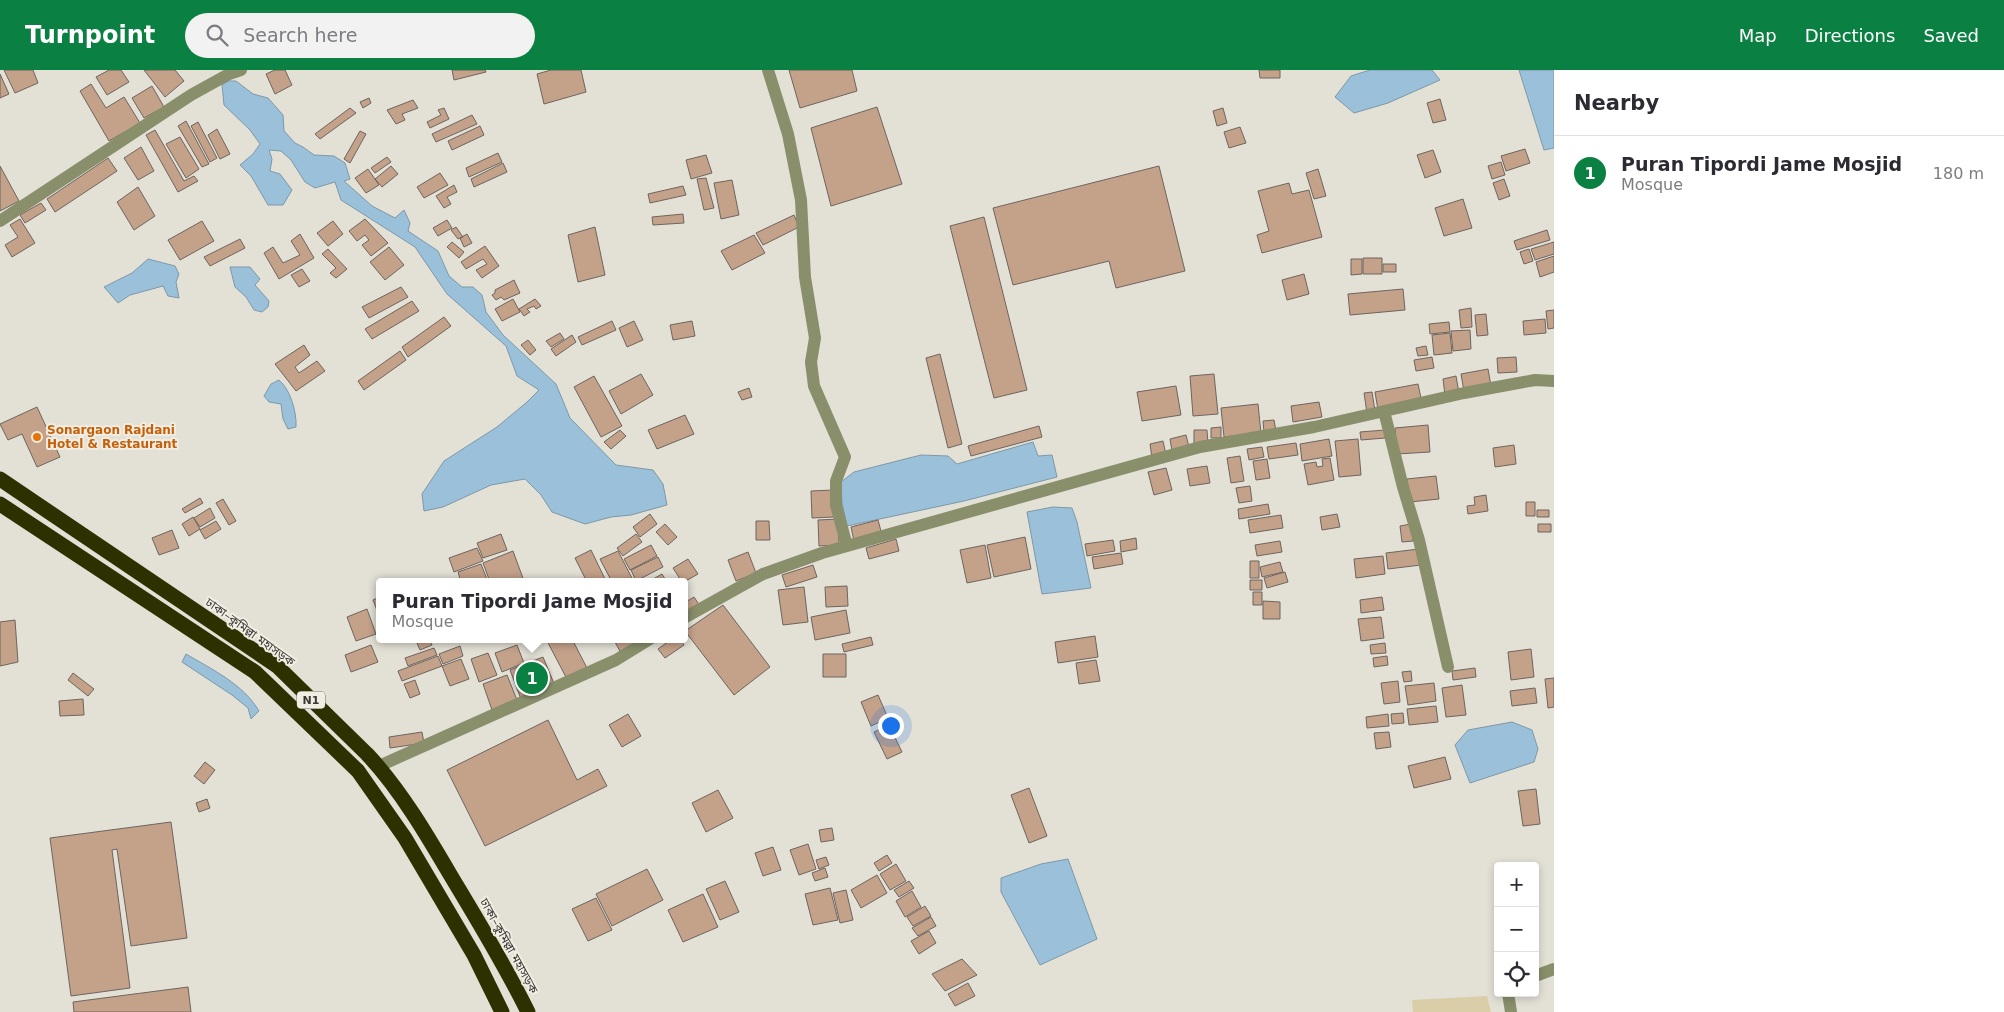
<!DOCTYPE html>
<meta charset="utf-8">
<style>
body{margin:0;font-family:"DejaVu Sans","Noto Sans Bengali",sans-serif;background:#f2f2f3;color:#2b2b33}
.controls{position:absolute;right:15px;bottom:15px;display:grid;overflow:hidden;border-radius:5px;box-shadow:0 2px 8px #0003}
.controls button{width:45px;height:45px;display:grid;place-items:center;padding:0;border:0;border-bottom:1px solid #e1e1e2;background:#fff;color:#2b2b33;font:25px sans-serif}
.you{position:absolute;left:890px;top:655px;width:18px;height:18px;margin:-12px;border:4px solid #fff;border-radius:50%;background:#1a73e8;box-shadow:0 0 0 8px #1a73e833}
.badge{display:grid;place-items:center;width:32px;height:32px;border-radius:50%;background:#0b8043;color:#fff;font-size:16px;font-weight:700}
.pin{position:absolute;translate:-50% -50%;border:2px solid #fff;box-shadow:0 1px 5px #0006}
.popup{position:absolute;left:376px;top:508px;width:312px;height:65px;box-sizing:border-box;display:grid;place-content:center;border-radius:5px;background:#fff;filter:drop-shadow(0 1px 4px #0005);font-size:16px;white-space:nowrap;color:#7c7c81}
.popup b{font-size:19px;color:#2b2b33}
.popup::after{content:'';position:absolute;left:50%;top:100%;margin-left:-10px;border:10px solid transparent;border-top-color:#fff}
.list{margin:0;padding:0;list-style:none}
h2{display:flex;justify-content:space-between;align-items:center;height:65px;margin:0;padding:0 20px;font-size:21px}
h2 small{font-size:16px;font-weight:400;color:#7c7c81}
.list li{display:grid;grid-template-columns:32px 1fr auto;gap:15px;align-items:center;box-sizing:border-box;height:75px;padding:0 20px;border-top:1px solid #e1e1e2}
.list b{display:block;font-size:19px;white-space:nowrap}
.list p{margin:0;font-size:16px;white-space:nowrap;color:#7c7c81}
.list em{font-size:16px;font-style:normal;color:#7c7c81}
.icon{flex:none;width:28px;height:28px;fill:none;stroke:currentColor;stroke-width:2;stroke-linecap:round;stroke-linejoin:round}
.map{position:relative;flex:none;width:1554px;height:942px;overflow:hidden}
header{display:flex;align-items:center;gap:30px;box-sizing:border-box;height:70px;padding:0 25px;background:#0b8043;color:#fff}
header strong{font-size:24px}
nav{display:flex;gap:28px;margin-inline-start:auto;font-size:18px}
.search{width:350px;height:45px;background:#f2f2f3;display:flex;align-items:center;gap:12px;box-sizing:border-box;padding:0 18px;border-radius:28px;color:#7c7c81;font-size:19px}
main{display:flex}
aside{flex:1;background:#fff}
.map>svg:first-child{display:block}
.green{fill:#dacea8}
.water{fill:#9ac1d9;stroke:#7d98a8}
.building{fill:#c4a189;stroke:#6d655f}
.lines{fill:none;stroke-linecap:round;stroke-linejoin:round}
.minor{stroke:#898e6b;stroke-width:12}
.highway{stroke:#2d3100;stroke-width:15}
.food-dot{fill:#e8710a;stroke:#f1ede3;stroke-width:2}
.labels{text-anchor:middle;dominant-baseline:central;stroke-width:4;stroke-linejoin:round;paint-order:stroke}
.shield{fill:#f1ede3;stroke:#716e69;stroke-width:1}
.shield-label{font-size:11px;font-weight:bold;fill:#3a3835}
.food-label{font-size:12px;font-weight:bold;fill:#c56008;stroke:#f1ede3;text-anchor:start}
.street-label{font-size:12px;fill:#3a3835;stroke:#f1ede3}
</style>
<header>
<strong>Turnpoint</strong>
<div class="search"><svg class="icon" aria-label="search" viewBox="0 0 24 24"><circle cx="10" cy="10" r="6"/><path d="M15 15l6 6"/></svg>Search here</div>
<nav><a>Map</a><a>Directions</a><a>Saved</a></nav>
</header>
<main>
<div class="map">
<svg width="1554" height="942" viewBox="0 0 1554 942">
<rect width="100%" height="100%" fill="#e3e0d6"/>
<path class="green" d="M1487,926l4,16h-78l-1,-12z"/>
<path class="water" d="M1370,0h62l8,10 -52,23 -34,10 -19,-16 16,-21z
M1519,0h35v78l-10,2z
M228,11h8l17,13 15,4 15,17 1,16 11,12 8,4 11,8 20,1 11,7 5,16 -6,2 28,25 23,12 9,-8 6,13 -2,8 30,20 11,25 13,11h11l9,8 4,17 17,23 53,49 14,34 46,47 37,5 10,14 4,21 -36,10 -20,2 -26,7 -33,-12 -11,-17 -16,-16 -34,6 -48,22 -19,4 -2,-17 22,-33 53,-34 30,-25 12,-12 -22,-14 -11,-30 -59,-52 -32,-47 -74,-47 -6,-18 -20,6 -10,-6 -14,-22 -10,-9 -12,-1 3,9 -2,12 10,3 12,16 -9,15h-15l-17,-29 -11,-11 13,-11 7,-10 -10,-14 -26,-25 -2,-20z
M148,189l27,7 4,8 -3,8 3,16 -11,-2 -5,-10 -33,9 -12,8 -14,-16 28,-14z
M230,197h20l10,12 -5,6 14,16 -1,6 -6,5 -8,-2 -8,-13 -11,-10z
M279,310c11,9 18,32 17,47l-8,2 -5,-10 -2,-15 -12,-2 -5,-6 7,-12z
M1033,372l5,14 14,-1 5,22 -93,24 -117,25 -5,-23 -1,-21 13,-10 67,-17 27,1 9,8z
M1053,437l19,1 5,14 14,66 -49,6 -15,-82z
M186,584c27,16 57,30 73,57l-8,8 -3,-11 -16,-13 -50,-33z
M1512,652l20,8 6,19 -4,13 -64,21 -15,-38 13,-15z
M1068,789l29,80 -57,26 -39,-73v-14l40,-14z"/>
<path class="building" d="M4,0h29l5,13 -23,10z
M109,0h12l8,12 -22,13 -11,-18z
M144,0h31l9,11 -19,16z
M275,0h10l7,15 -17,9 -9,-20z
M452,0h33l1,2 -32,8z
M551,0h30l5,22 -42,12 -7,-30z
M789,0h63l5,21 -57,17z
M1259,0h21v8h-20z
M0,4l9,20 -9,4z
M91,14l15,24 18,-11 16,26 -31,18 -29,-50z
M152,16l12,21 -20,11 -12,-20z
M369,28l2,5 -8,5 -3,-6z
M1440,29l6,21 -13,3 -6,-20z
M413,30l5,8 -16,6 3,6 -9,4 -9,-14z
M877,37l25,77 -71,22 -20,-78z
M350,38l6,5 -36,26 -5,-5z
M444,38l5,11 -19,9 -3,-6 14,-7 -3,-5z
M1223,38l4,15 -10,3 -4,-15z
M472,45l5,9 -41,18 -4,-8z
M186,51l23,43 -7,3 -24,-41z
M198,52l19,36 -7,4 -19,-36z
M480,56l4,9 -32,15 -4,-9z
M1240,57l6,16 -17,5 -5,-16z
M217,59l13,25 -10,5 -12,-24z
M155,60l29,51 10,-5 4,5 -20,11 -32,-57z
M360,61l6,3 -16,29 -6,-4z
M180,67l19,32 -13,9 -20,-34z
M141,77l13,24 -16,9 -14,-22z
M1525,79l5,14 -24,8 -5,-15z
M1433,80l8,22 -16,6 -8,-23z
M498,83l4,9 -33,15 -3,-9z
M706,85l6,18 -21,6 -5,-19z
M387,87l4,5 -16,11 -4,-5z
M108,88l9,13 -62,41 -8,-13z
M1501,92l4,13 -13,4 -4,-13z
M503,93l4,9 -33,15 -3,-8z
M0,96l19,35 -19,10z
M391,96l7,8 -16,13 -7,-8z
M1159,96l26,105 -69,17 -7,-27 -96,24 -20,-77z
M368,99l11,16 -13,8 -11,-15z
M1318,99l8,27 -12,3 -8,-26z
M440,103l8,12 -24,13 -7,-11z
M706,108l8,30 -10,2 -7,-31z
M1504,109l6,17 -11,4 -6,-17z
M732,110l7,35 -18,4 -7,-36z
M1289,113l3,11 17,-4 13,47 -60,16 -5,-18 12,-4 -11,-40z
M454,115l3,7 -10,5 4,7 -7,4 -8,-12z
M683,116l3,9 -36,8 -2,-9z
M138,117l17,29 -21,14 -17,-28z
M1463,129l9,29 -28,8 -9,-28z
M41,133l5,7 -21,13 -5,-8z
M683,144l1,9 -31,2 -1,-8z
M794,145l5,12 -36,18 -7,-12z
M984,147l43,173 -33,8 -44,-172z
M20,149l15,24 -23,14 -7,-12 13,-8 -8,-12z
M365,149l23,24 -17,13 -9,-11 7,-5 -4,-5 -8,6 -8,-10z
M447,150l5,8 -14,8 -5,-8z
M202,151l12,20 -34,19 -12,-20z
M333,151l10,13 -15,12 -11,-13z
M456,157l7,10 -5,2 -7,-9z
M595,157l10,48 -27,7 -10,-47z
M1547,160l3,10 -33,10 -3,-9z
M300,164l14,24 -35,21 -15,-26 9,-6 10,16 17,-8 -9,-14z
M467,164l5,9 -8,4 -4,-9z
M754,165l11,18 -33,17 -11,-19z
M240,169l5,9 -35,18 -6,-9z
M452,172l12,10 -5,6 -12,-11z
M1554,172v12l-19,6 -4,-11z
M485,176l14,20 -17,12 -6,-8 11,-6 -4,-5 -17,10 -5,-7z
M389,177l15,18 -19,15 -15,-18z
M328,179l19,20 -11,9 -6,-5 6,-5 -14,-14z
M1529,179l4,12 -9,3 -4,-12z
M1554,186v16l-14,5 -4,-15z
M1363,188h19v16h-19z
M1351,189h11v15l-11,1z
M1383,194h13v8h-13z
M302,199l8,12 -11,6 -8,-12z
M1304,204l5,20 -22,6 -5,-20z
M514,210l6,13 -16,7 -3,-3 -5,3 -4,-5 3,-2v-3z
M401,217l7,10 -39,21 -7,-11z
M1403,219l2,21 -55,5 -2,-21z
M513,229l7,13 -18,9 -7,-12z
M535,229l6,7 -5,3 -2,-3 -7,3 3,3 -6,4 -5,-7z
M412,231l7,10 -47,28 -7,-10z
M1471,238l1,19 -11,1 -2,-18z
M1554,240v18l-6,1 -2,-18z
M1486,244l2,21 -11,1 -2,-21z
M444,247l7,9 -43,31 -6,-10z
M1545,249l1,14 -22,2 -1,-14z
M612,251l4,9 -34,15 -4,-8z
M634,251l9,19 -16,7 -8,-19z
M692,251l3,15 -22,4 -3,-15z
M1449,252l1,10 -20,2 -1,-10z
M1470,260l1,19 -18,2 -2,-20z
M560,263l4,6 -13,8 -5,-6z
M1450,263l2,20 -18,2 -2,-20z
M572,265l4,7 -20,14 -5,-7z
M528,270l8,10 -6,5 -9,-10z
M304,275l6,10 -15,12 4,6 18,-12 8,10 -29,20 -21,-27z
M1426,276l2,9 -10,1 -2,-8z
M400,281l6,9 -42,30 -6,-9z
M940,284l22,90 -14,4 -22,-90z
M1432,287l2,11 -18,3 -2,-11z
M1516,287l1,15 -19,1 -1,-15z
M1488,299l3,17 -27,5 -3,-17z
M641,304l12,21 -32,19 -12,-23z
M1214,304l4,40 -25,2 -3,-40z
M594,306l28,50 -21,11 -27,-50z
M1456,306l3,17 -14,2 -2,-16z
M1418,314l4,19 -44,7 -3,-18z
M1176,316l5,29 -39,6 -5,-29z
M749,318l3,9 -10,3 -4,-8z
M1372,322l3,19 -8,2 -3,-20z
M1319,332l3,15 -29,5 -2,-16z
M1258,334l3,29 -37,4 -3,-29z
M37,337l23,50 -23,10 -15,-33 -14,6 -8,-16z
M685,345l9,19 -37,15 -9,-19z
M1274,350l2,11 -12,2 -1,-12z
M1428,355l2,27 -33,2 -2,-26z
M1039,356l3,11 -71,19 -3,-10z
M1221,357v11h-10v-10z
M620,360l6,6 -15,13 -7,-7z
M1194,360h13l1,14 -14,1z
M1385,360v8l-24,2 -1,-8z
M1186,365l3,12 -17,4 -2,-12z
M1329,369l3,17 -30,5 -2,-17z
M1358,369l3,36 -22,2 -4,-36z
M1163,371l3,14 -14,3 -2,-14z
M1296,373l2,12 -29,4 -2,-12z
M1514,375l2,19 -21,3 -2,-19z
M1262,377l2,10 -15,3 -2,-11z
M1240,386l4,25 -13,2 -4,-25z
M1330,388l4,22 -26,5 -4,-21 12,-2 1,5 6,-1 -1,-7z
M1267,389l3,19 -14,2 -3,-19z
M1207,396l3,17 -20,3 -3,-17z
M1166,398l6,22 -18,5 -6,-23z
M1436,406l3,23 -29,3 -3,-23z
M1250,416l2,15 -13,2 -3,-15z
M833,420l1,27 -22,1 -1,-27z
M1486,425l2,16 -20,3 -1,-8 8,-1 -1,-8z
M200,428l3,5 -18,10 -3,-4z
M223,429l13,22 -7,4 -13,-22z
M1526,432h9v14h-9z
M1268,434l2,10 -31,5 -1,-10z
M210,438l5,10 -15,9 -6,-9z
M1537,440h12v7h-12z
M650,444l7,10 -17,13 -7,-10z
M1337,444l3,13 -18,3 -2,-13z
M1281,445l2,13 -33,5 -2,-13z
M193,447l7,12 -11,7 -7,-12z
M838,449l1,26 -20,1 -1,-26z
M878,450l4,15 -28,6 -3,-14z
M216,451l5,8 -16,10 -5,-9z
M756,451h13l1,19h-14z
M665,454l12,13 -9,8 -12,-13z
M1411,454l2,17 -11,1 -2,-16z
M1538,454h13v8h-13z
M172,460l7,18 -20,7 -7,-17z
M501,464l6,16 -24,8 -6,-15z
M636,464l6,8 -19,14 -6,-8z
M1025,467l6,32 -37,8 -7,-32z
M1136,468l1,11 -16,3 -1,-11z
M896,469l3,12 -30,8 -3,-11z
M1113,470l2,11 -28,5 -2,-12z
M1280,471l2,11 -25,4 -2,-11z
M651,475l6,11 -27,14 -6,-11z
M985,475l6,33 -24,5 -7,-33z
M477,478l6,13 -29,11 -5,-14z
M1419,479l2,16 -33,4 -2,-16z
M591,480l14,29 -5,3h-13l-12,-24z
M513,481l11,30 -34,1 -7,-19z
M618,481l16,31h-22l-12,-23z
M748,482l8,21 -20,8 -8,-21z
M1121,483l2,11 -29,5 -2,-12z
M1383,486l2,18 -29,4 -2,-19z
M658,487l5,10 -27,14 -5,-11z
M688,489l10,15 -14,8h-2l-9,-14z
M1250,491h9v17h-9z
M1280,492l3,10 -21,5 -2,-10z
M481,494l7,18h-27l-3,-10z
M813,495l4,12 -31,10 -4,-12z
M1285,502l3,10 -21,6 -3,-10z
M662,504l5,8h-19z
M1250,510h12v10h-12z
M847,516l1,20 -22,1 -1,-20z
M804,517l4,35 -25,3 -5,-35z
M1253,522h9v13h-9z
M380,527v21l-7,-18z
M694,527l6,9 -16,9v-12z
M1382,527l2,13 -23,3 -1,-13z
M1263,531l17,1v17h-17z
M723,535l47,62 -36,28 -49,-64z
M367,539l9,25 -20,7 -9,-24z
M846,540l4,23 -35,7 -4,-23z
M1381,547l3,21 -23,3 -3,-22z
M15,550l3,42 -18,4v-44z
M1095,566l3,21 -40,6 -3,-21z
M871,567l2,8 -29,7 -2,-8z
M427,569h3l2,6 -12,5 -3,-7z
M546,569h26l15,29 -20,11z
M620,569h20l-18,16 -7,-13z
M672,569h8l4,6 -19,13 -7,-9z
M1385,573l1,10 -15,1 -1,-9z
M371,575l7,17 -27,10 -6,-17z
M517,575l7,18 -22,9 -7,-19z
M460,576l3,10 -20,8 -4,-10z
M434,578l3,7 -29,11 -3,-8z
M1531,579l3,28 -23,3 -3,-28z
M488,583l9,22 -18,7 -8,-23z
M823,584h23v23h-23z
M438,586l4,10 -40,15 -4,-10z
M1387,586l1,9 -14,2 -1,-9z
M543,587l12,29 -34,13 -11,-29z
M461,589l8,20 -19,7 -8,-20z
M1096,590l4,21 -21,3 -3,-21z
M1475,598l1,9 -23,3 -1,-9z
M1411,601l1,10 -8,1 -2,-10z
M73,603l21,16 -6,7 -20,-16z
M507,605l10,25 -25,10 -9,-26z
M1554,608v29l-6,1 -3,-29z
M415,610l5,14 -10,4 -6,-14z
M1398,611l2,21 -16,2 -3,-21z
M1434,613l2,18 -28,4 -3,-19z
M1462,615l4,30 -20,2 -4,-29z
M1535,618l2,15 -25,3 -2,-15z
M878,625l10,23 -17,8 -10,-24z
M83,629l1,16 -24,1 -1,-15z
M1436,636l2,16 -29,3 -2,-16z
M1403,643l1,10 -12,1 -1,-10z
M628,644l13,22 -19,11 -13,-22z
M1388,644l1,12 -22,2 -1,-11z
M548,650l29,60 21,-11 9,17 -122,60 -38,-76z
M889,655l13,27 -15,7 -13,-27z
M422,662l2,11 -34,5 -1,-11z
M1389,662l2,15 -15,2 -2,-16z
M1445,687l6,22 -37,9 -6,-22z
M205,692l10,8 -11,14 -10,-8z
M1029,718l18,48 -18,7 -18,-48z
M1536,719l4,35 -17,2 -5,-35z
M718,720l15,28 -27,14 -14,-29z
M207,729l3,9 -11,4 -3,-9z
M171,752l16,116 -56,8 -14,-97 -5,1 18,138 -59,8 -21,-158z
M832,758l2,12 -13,2 -2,-12z
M808,774l8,25 -17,6 -9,-25z
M773,777l8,23 -18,6 -8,-23z
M887,785l5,8 -13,8 -5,-8z
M826,787l3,8 -10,4 -3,-9z
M896,794l10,17 -16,9 -10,-16z
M825,798l3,9 -13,4 -3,-8z
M647,799l16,31 -51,26 -16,-32z
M877,805l10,18 -26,15 -10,-18z
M725,811l14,31 -19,8 -14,-31z
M909,811l5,7 -15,9 -5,-7z
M830,818l8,32 -25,5 -8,-31z
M846,820l7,30 -13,3 -7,-30z
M912,821l9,16 -16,10 -9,-16z
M703,824l15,33 -35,15 -15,-32z
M596,828l16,32 -24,11 -16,-32z
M925,836l6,10 -18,10 -6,-9z
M931,847l5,9 -18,10 -6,-8z
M929,861l7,12 -17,11 -8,-13z
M962,889l15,16 -32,16 -13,-17z
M968,913l7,13 -20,10 -7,-12z
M188,917l3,25h-117l-1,-10z"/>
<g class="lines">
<path class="minor" d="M768,0l20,64 13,66 4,77 10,61 -4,24 3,24 31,71 -9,24v24l11,41
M0,151l191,-126 38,-21 12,-4
M1384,341l19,76 16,53 29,127
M684,548l79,-44 59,-21 378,-106 114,-20 150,-34 71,-13 19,1
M379,696l237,-106 34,-21
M1535,906l19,-7
M1508,923l3,19"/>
<path class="highway" d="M0,409l277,187 90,88c33,35 60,81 84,122 27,45 54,89 77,136
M0,434l255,168 103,99 47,67 69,117 28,57"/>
</g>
<circle class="food-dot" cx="37" cy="367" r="5"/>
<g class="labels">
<rect class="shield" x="297" y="621.5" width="28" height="17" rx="4"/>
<g class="shield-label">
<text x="311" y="630">N1</text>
</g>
<g class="food-label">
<text x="47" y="360">Sonargaon Rajdani<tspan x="47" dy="14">Hotel &amp; Restaurant</tspan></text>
</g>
<g class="street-label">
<text transform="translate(250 562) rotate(36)">ঢাকা–কুমিল্লা মহাসড়ক</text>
<text transform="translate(509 876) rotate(61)">ঢাকা–কুমিল্লা মহাসড়ক</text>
</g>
</g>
</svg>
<div class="controls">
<button>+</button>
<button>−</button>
<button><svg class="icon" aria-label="locate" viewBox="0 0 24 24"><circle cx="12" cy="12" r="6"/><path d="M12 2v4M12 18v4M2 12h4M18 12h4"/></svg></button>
</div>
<div class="you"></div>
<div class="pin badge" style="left:532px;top:608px">1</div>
<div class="popup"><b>Puran Tipordi Jame Mosjid</b>Mosque</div>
</div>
<aside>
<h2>Nearby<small></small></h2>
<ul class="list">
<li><span class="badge">1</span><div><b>Puran Tipordi Jame Mosjid</b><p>Mosque</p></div><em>180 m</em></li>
</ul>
</aside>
</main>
